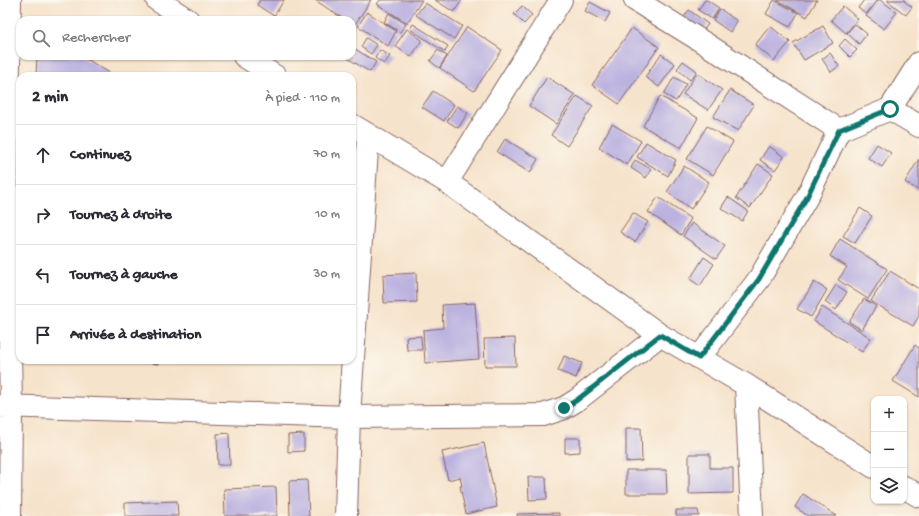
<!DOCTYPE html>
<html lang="fr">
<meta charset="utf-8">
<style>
body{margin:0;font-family:"Gochi Hand",sans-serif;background:#f7f7f7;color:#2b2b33}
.controls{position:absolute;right:12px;bottom:12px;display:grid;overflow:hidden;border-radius:8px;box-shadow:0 1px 3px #0004}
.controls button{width:36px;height:36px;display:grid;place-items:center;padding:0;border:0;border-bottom:1px solid #e1e1e2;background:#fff;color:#2b2b33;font:20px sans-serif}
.stop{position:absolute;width:12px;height:12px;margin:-9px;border:3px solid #0f766e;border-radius:50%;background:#fff}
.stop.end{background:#0f766e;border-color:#fff;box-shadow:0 1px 4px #0008}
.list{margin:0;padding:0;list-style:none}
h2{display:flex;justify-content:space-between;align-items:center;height:52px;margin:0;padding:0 16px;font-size:17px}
h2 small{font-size:13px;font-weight:400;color:#7c7c81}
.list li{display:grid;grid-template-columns:26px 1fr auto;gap:12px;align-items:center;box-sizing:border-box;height:60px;padding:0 16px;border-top:1px solid #e1e1e2}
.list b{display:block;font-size:15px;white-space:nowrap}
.list em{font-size:13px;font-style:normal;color:#7c7c81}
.icon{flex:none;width:22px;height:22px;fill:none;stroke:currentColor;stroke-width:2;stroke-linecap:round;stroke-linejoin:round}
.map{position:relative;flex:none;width:919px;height:516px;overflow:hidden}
.search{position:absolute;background:#fff;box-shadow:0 1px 3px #0004;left:16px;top:16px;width:340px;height:44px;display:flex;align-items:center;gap:10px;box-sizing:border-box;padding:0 14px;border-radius:12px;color:#7c7c81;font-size:15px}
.panel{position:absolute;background:#fff;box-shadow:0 1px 3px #0004;left:16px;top:72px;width:340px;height:292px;border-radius:12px}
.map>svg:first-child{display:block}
.building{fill:#bbb2e0}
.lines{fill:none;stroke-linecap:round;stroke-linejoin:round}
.minor-casing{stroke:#866463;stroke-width:24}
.minor{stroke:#fff;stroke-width:22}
.route{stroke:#0f766e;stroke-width:5}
</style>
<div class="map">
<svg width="919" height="516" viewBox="0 0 919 516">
<rect width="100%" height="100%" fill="#fbf7ec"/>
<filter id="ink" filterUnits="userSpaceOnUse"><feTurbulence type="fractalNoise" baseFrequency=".025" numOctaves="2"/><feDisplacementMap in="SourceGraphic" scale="8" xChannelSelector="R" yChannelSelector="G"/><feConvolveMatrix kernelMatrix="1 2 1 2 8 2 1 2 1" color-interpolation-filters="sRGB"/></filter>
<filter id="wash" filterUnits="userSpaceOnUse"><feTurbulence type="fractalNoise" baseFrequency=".012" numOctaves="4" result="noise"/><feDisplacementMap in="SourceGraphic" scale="16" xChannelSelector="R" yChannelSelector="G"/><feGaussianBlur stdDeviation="0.9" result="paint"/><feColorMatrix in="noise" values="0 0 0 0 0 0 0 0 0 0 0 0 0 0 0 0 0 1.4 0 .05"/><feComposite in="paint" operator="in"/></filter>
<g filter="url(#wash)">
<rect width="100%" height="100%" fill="#f6e3cb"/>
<g id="blocks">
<path class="building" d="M260,0h24l-10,16 -17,-11z
M315,0h56l-17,26 -2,-1v-5h-7z
M380,0h42l-15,23 -30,-19z
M435,0h27l-8,12z
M705,0h2l12,8 -7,11 -14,-9z
M774,0l24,13 -8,14 -24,-13z
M777,0h40l-10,17z
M864,0h13l-11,14 -8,-6z
M878,0h2l17,12 -13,17 -18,-13z
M888,0h17l-1,1 8,6 -6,8 -18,-14z
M590,2l20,11 -5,9 -20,-11z
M425,3l37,23 -8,13 -38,-24z
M522,6l10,9 -8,9 -10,-10z
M843,6l15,13 -12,14 -15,-13z
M720,9l17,12 -7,11 -17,-12z
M689,10l19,14 -7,10 -20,-13z
M367,12l29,19 -8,15 -30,-20z
M389,13l17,11 -6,8 -16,-10z
M413,24l35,22 -3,6 -35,-23z
M855,24l12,10 -8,10 -12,-11z
M770,26l20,16 -16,19 -19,-16z
M823,26l10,17 -29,17 -11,-17z
M467,27l35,23 -28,41 -34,-23z
M632,28l27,19 -40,57 -27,-19z
M407,29l15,11 -11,17 -16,-11z
M366,38l11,7 -6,9 -10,-7z
M845,39l12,11 -7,7 -11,-11z
M352,47l24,15 -6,10 -26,-16h8z
M380,50l10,6 -6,8 -9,-6z
M438,50l9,6 -8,12 -9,-7z
M830,53l9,13 -8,6 -9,-13z
M661,54l14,10 -16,23 -14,-10z
M37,56h44l29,17 -1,3h-73z
M683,61l14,10 -7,9 -13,-11z
M697,73l25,17 -14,20 -25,-16z
M547,77l28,18 -19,29 -27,-18z
M674,77l12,7 -10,17 -12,-7z
M730,90l24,15 -16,26 -25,-14z
M433,91l21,14 -10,16 -22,-14z
M577,96l16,10 -26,40 -16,-11z
M660,96l38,22 -17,30 -38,-22z
M457,106l11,7 -10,15 -11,-7z
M612,124l29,17 -14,24 -28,-18z
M707,126l26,16 -20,33 -26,-16z
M505,139l33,20 -8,14 -33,-21z
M646,142l30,18 -8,16 -31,-19z
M877,144l14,9 -9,14 -14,-9z
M769,146l15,11 -9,13 -15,-10z
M919,159v32l-14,-9z
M635,160l16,9 -5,9 -15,-10z
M758,164l15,10 -23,34 -14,-10z
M684,166l25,16 -18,27 -24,-17z
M658,197l33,22 -10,16 -33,-23z
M728,197l20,14 -6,10 -21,-13z
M860,208l12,8 -17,27 -12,-7z
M633,213l15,9 -13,20 -15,-10z
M692,223l33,23 -9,13 -33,-23z
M840,239l47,30 -19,30 -30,-19 9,-13 -17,-11z
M704,257l10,7 -14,22 -10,-7z
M890,271l29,18v27l-6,10 -42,-25z
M416,273l1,29 -33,1 -1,-28z
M814,282l13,8 -16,27 -14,-8z
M836,285l11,7 -11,18 -11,-8z
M864,299l12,7 -14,24 -13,-8z
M475,303l4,56 -54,4 -2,-33 20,-2 -1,-23z
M822,307l49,31 -9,14 -48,-31z
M421,336l1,14h-15l-1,-13z
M515,338l1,28h-31l-1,-27z
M915,345l4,3v49l-26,-16z
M564,356l18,7 -6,15 -18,-7z
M135,360h23v4l-23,-3z
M626,428h15l1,33 -16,1z
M229,433l1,32h-12l-1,-31z
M304,434v17l-16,1v-17z
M565,438h15v14l-15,1z
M484,443l13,64 -31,7 -6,-28h2l-2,-9 -12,3 -6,-28z
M689,454h21v14h23v25l-44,1z
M626,470h40l1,24h-41z
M528,477h18l1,22 -18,1z
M307,480l2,36h-19l-1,-35z
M276,487l1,29h-52l-1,-27z
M803,494l34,22h-29l-13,-9z
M177,501l1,15h-53v-13z
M676,510h22l1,6h-23z
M559,513v3h-42v-2z"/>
</g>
</g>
<g filter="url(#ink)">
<use href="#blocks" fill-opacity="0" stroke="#866463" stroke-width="1"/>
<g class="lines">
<g class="minor-casing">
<path id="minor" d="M157,0l31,20
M635,0l71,44 133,86
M244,56l31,20
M890,109l29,17
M352,125l95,57 213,153 86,50 128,82
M447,182l114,-182
M699,358l60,-79 48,-82 32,-67 51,-21 29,-46
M746,385l6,131
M0,406l349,11 194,-2 21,-7 13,-8 83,-65
M904,487l15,9
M10,516l1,-110 -4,-222 3,-184
M346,516l3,-99 19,-282"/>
</g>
<use href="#minor" class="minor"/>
</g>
</g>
<g class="lines" filter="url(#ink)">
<path class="route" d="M564,408l13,-8 83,-65 39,23 60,-79 48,-82 32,-67 51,-21"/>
</g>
</svg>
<div class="controls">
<button>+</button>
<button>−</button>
<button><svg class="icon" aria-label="layers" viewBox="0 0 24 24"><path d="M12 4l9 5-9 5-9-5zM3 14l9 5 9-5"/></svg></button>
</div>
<div class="stop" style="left:890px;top:109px"></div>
<div class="stop end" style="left:564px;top:408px"></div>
<div class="search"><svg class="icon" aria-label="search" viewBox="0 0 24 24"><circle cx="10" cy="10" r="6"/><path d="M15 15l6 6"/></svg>Rechercher</div>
<section class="panel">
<h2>2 min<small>À pied · 110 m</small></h2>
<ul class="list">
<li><svg class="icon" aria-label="ahead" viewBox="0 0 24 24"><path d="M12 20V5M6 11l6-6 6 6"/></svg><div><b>Continuez</b></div><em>70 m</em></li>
<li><svg class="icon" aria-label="right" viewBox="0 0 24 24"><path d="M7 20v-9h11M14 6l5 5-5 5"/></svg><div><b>Tournez à droite</b></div><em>10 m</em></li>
<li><svg class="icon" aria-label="left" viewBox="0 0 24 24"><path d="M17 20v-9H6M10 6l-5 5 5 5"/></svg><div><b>Tournez à gauche</b></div><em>30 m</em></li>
<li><svg class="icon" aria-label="arrive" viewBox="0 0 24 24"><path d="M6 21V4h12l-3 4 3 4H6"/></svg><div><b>Arrivée à destination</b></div></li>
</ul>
</section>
</div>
